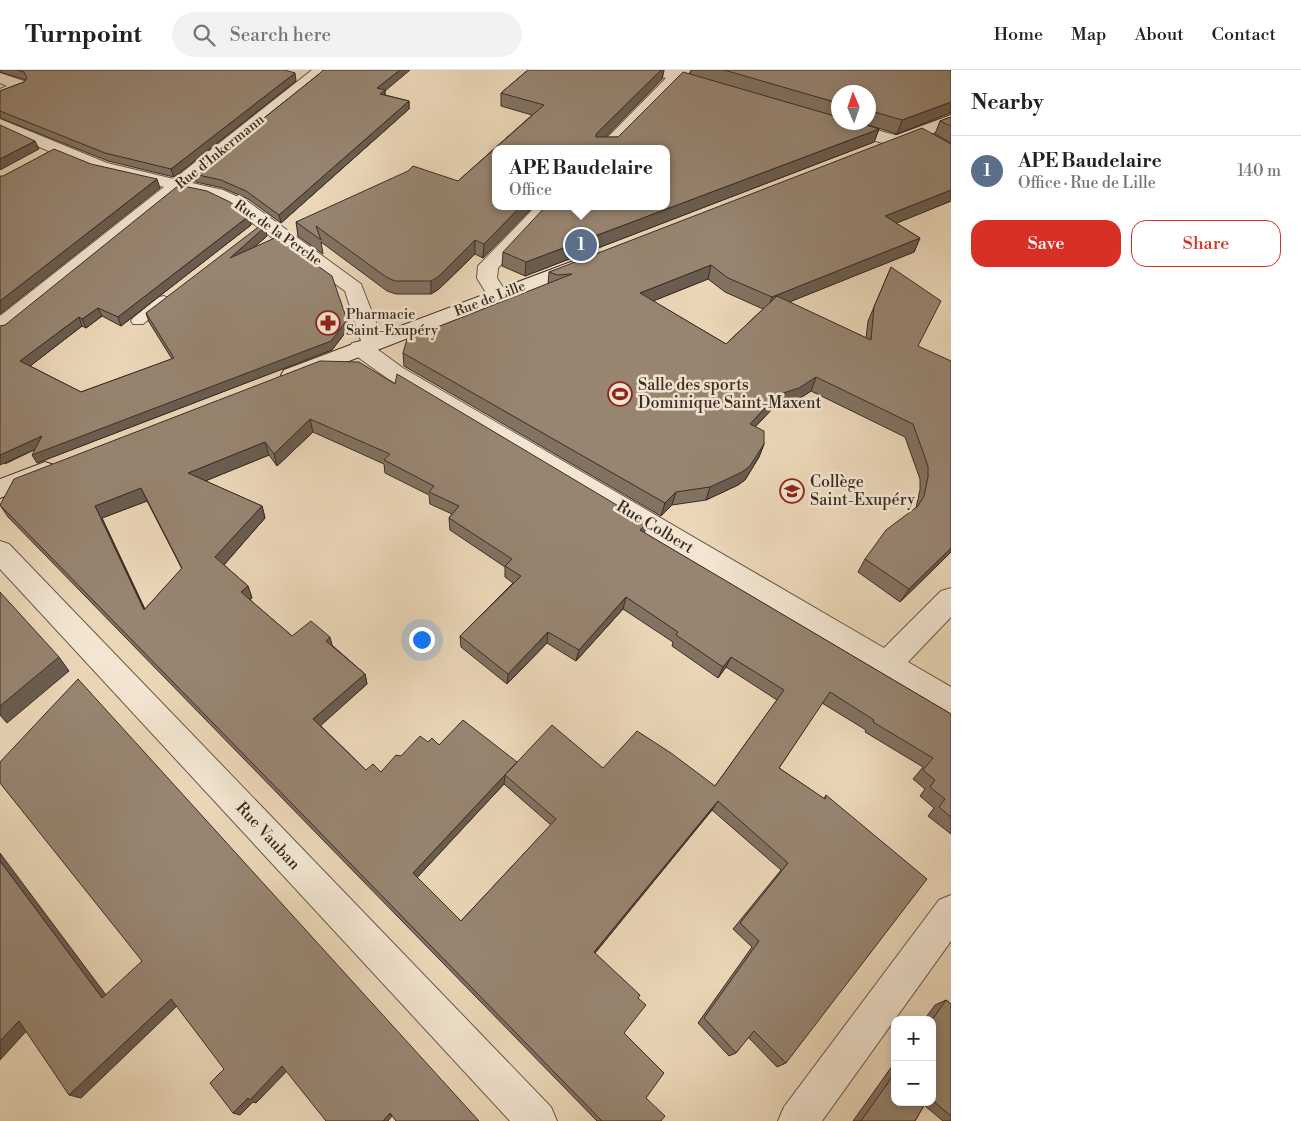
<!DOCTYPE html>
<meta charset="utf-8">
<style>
body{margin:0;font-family:"Libre Bodoni",serif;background:#f2f2f2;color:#222}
.controls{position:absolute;right:15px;bottom:15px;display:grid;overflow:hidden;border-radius:10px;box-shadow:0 2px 8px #0003}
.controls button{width:45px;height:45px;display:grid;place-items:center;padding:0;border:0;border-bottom:1px solid #e0e0e0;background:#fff;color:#222;font:25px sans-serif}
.compass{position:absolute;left:831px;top:15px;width:45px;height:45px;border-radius:50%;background:#fff;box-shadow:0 2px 8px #0003;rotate:358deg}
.you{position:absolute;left:421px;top:569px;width:18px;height:18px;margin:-12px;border:4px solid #fff;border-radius:50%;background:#1a73e8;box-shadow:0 0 0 8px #1a73e833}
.badge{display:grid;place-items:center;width:32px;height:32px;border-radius:50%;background:#d93025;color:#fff;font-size:16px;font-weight:700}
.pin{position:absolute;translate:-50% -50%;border:2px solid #fff;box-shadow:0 1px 5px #0006}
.popup{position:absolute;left:492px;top:75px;width:178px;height:65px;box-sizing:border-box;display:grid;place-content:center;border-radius:10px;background:#fff;filter:drop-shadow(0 1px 4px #0005);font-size:16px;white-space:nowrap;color:#767676}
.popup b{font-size:19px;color:#222}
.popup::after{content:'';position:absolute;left:50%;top:100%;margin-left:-10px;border:10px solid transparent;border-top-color:#fff}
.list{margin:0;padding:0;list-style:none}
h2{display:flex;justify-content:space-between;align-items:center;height:65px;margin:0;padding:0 20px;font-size:21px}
h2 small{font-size:16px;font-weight:400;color:#767676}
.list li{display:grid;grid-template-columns:32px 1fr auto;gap:15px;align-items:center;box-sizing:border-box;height:70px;padding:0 20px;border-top:1px solid #e0e0e0}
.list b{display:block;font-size:19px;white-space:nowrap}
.list p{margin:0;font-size:16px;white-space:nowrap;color:#767676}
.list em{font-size:16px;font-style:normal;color:#767676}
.actions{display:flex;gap:10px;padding:15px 20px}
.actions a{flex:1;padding:11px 0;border:1px solid #d93025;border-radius:15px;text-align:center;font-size:18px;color:#d93025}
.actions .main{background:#d93025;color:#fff}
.icon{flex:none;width:28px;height:28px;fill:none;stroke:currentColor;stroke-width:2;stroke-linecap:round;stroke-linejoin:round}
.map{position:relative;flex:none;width:951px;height:1051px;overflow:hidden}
header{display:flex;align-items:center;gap:30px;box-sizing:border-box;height:70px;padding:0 25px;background:#fff;border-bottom:1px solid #e0e0e0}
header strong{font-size:24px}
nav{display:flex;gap:28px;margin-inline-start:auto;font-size:18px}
.search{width:350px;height:45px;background:#f2f2f2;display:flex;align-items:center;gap:12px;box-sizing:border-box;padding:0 18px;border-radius:28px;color:#767676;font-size:19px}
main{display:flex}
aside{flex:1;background:#fff}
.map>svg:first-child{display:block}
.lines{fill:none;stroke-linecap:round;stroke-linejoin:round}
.lane-casing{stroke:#67574a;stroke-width:2}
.street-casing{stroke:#67574a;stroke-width:2}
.secondary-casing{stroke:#3b2c26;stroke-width:2}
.lane{fill:#f2e5d1;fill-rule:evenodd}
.street{fill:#f2e5d1;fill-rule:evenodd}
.secondary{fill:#f2e5d1;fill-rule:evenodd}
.wall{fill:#827262;stroke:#3b2c26;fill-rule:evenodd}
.shaded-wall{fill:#6a5d50;stroke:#3b2c26}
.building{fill:#978572;stroke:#3b2c26;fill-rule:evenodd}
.labels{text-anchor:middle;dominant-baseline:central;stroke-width:5;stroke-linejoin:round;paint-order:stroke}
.far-street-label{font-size:14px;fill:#3b2c26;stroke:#f2e5d1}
.far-poi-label{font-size:14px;fill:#3b2c26;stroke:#f2e5d1;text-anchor:start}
.poi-label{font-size:16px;fill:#3b2c26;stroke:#f2e5d1;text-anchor:start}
.street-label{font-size:16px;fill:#3b2c26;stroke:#f2e5d1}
</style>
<header>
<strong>Turnpoint</strong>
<div class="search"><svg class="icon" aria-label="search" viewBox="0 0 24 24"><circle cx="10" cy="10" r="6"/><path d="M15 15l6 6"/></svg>Search here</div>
<nav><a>Home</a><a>Map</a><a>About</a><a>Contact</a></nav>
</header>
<main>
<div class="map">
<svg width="951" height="1051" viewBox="0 0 951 1051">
<rect width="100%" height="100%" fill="#ebd7b8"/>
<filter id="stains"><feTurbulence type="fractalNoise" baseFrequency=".004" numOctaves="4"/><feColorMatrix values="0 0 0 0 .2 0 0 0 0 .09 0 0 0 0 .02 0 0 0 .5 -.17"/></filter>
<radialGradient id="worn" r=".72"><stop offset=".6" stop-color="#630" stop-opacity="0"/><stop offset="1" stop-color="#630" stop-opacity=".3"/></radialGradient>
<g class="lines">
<g class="lane-casing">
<path id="lane" d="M164,226l7,4 -2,3 -26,21h-10l-2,-3 2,-3 26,-21z"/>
</g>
<g class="street-casing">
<path id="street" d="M312,0h18l-138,113 31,7 24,11 114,83 23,59 -3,5 -4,1 26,19 481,280 57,-57 10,-3v29l-43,45 43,25v29l-11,-4 -553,-334 -35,-25 -3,-5 3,-5 9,-2 -16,-50 -112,-82 -23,-11 -29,-7 -173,141 -8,2v-18l164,-129 -69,-16 -95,-41v-11l107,44 67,16z
M646,0h45l-4,5 34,10 2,3 -2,3 -6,2 -35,-10 -65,66h-19l70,-71 -18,-5z
M0,3l27,9 2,3 -2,3 -27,12v-11l7,-3 -7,-3z
M836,52h12l54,15 3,4 -3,4 -6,1 -6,-1 -54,-15 -3,-4z
M536,136h20l-58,62 -1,10 11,18 -3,5 -7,1 -7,-1 -14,-23 1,-12z
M0,471l9,3 542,563 6,14h-47l-510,-552z
M951,825v46l-129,180h-44l6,-14 155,-207z"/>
</g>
<g class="secondary-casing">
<path id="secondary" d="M951,45v11l-53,21 -6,1 -6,-1 -3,-4 3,-4z
M584,187l7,2 3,4 -3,4 -291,113 -8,3 -8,-3 -3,-5 3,-5z
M45,392l9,3 3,6 -3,6 -54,21v-19z"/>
</g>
<use href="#lane" class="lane"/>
<use href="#street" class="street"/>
<use href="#secondary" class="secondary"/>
</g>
<path class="wall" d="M0,0h285l11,11 -122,96 -66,-16 -108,-43v-27l24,-9 2,-2 -26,-8z
M528,0h136l-2,9 -57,58h13l72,-63 1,-4h260v44l-1,-1 -53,21 -38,-12h9v-30h-30v30l41,7 -5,13 -349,134 -23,-10 1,-14 163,-46 -170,-57 -13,109 -8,-4 -36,35 -8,5h-35l-9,-3 -66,-49 2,12 -25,-18 -2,-14 162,-41 74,-66 -31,-9v-13z
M319,4l66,17v4l24,6v8l-128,114 -33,-24 -25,-11 -27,-6 -2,-8z
M951,47v26l-16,-9 5,-13z
M951,74v57l-55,22 24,15 -6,14 -125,50 77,36 2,-17 23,-54 27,79 33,206 -51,50 -42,-30 7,-13 51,-51 4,-18v-11l-15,-42 -94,-46 -17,11 -22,7 -17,18 9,17 -5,13 -14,23 -7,5 -32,15 -34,5 -11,11 -257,-150 -1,-13 145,-69 1,-12zM708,209l17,13 38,17 -37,35 -73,-43z
M249,146l2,9 -130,101 -19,-10 -16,12 -4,-2 -52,40 51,26 91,-33 -23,-37 -3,-9 121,-77 -13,11 93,73 1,9 -16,21 -295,113 -3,-13 -29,14v-139z
M395,314l252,139 -3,10 307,181v120l-23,-18 6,-8 -14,-12 5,-7 -12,-10 10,-12 -58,-35 1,-2 -44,-27 -43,65 45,31 2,-4 -40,268 -9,4 -29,-30 -12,16 -7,3 -31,-33 54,-76 -19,-18 48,-59 -69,-60 -117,143 43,45 -14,35 22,65 15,23h-64l-589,-604 -8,-12zM313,362l71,32 1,9 44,22 1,9 22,10 -3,4 1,12 55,37v10l8,6 -53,53 1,11 46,37 40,-41 29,18 47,-52 50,33 -1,4 46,32 8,-11 51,33 -62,86 -112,-18 -86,-6 -89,-20 -27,14 -20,16 -15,-2 -46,-45 47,-41 -2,-10 -32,-28 -41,-10 -42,-36 2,-2 -4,-12 -24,-21 41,-47 -3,-12 -57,-25 64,-26 8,11zM147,431l35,68 -37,40 -43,-91zM504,714l47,41 -90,96 -44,-44z
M946,930l5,4v117h-8l-19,-16 -9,16h-62l42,-59v40h37v-82h-8l11,-15z"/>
<path class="shaded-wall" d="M400,0h10l-25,21v7l-4,4 -4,-14z
M661,0h3l-2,9 -67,69 1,-14z
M295,3l1,8 -122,96 -3,-8z
M409,31v8l-128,114 -2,-8z
M951,32l-1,11 -53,21 5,-14z
M879,59l-5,13 -349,134 1,-14z
M35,71l4,8 -39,21v-11z
M157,109l3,9 -160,126v-13z
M951,120v11l-71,29 5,-14z
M521,136h13l-51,52 1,-14z
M249,146l2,9 -130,101 -3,-9z
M265,157l2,9 -35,31 -2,-9z
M920,168l-6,14 -147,59 5,-14z
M475,170v14l-36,35 -8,5v-13z
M711,195l-3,14 -70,28 2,-14z
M98,238l4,8 -16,12 -4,-9z
M79,247l3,9 -57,44 -5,-9z
M347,250l1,9 -16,21 -295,113 -5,-8z
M816,307l-5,14 -17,11 -22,7 -27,29 5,-14 27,-29z
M310,349l3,13 -36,34 -3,-12z
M42,366l5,8 -47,21v-10z
M265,372l4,13 -76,31 -5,-13z
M764,374l-5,13 -14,23 -7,5 -32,15 4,-13z
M141,418l6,13 -45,17 48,103 -6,-11 -49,-104z
M676,422l-4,13 -11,11 4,-13z
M262,436l3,12 -45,51 -5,-12z
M647,453l-3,12 -4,-5z
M951,478v4l-51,50 9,-13z
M248,516l4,12 -7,5 -4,-11z
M626,527l-3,12 -47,52 3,-11z
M548,562l-1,11 -40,41 1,-10z
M330,567l3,11 -7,-7z
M59,587l10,14 -62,52 -7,-8v-19z
M731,587l-5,10 -8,11 5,-11z
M365,604l2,10 -50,45 -4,-10z
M517,692l-12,13 -1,9 -90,97 -1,-8z
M718,731l-6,9 -121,148 3,-6z
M0,783l112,150 -10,-5 -102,-137z
M171,929l8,5 -98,94 -12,-3z
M19,951l12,5 -31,34v-19z
M282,996l6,4 -32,33 -3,-1 -13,13 -7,-2 15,-15z
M390,1043l2,3 -4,5h-5z"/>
<path class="building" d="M17,0h268l10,3 -124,96 -66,-16 -105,-42v-20l24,-9 3,-4 -3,-6z
M323,0h77l-23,18 8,2 -5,4 29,7 -130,114 -33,-24 -25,-11 -27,-6 125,-100z
M528,0h133l-65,64v3h22l65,-65 155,45v5h19l22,7 -353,133 -23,-10 43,-46h120v-57h-170v57h25l-37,38 -9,-4 -36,36 -8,5h-36l-9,-4 -70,-51 5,14 -25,-18 112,-51 5,-5 45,15 86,-76 -43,-12z
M724,0h227v32l-49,18 -34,-10v-18h-30v11z
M951,47v9l-11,-5z
M0,55l35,16 -35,18z
M922,58l29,16v46l-66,26 35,22 -148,59 -44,-19 -17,-13 -71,28 86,51 51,-48 94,44 3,-33 17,-40 50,34 -23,45 33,15v187l-42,41 -44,-30 21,-29 32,-24 6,-10 4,-19v-11l-15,-42 -97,-47 -17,11 -22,7 -27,29 14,7v13l-14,22 -8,6 -32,15 -34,5 -11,11 -262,-150 4,-14 165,-65 -15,1 -8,-3z
M54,79l37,15 66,15 -157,122v-125h3z
M179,115l28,6 23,11 19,14 -131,101 -20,-9 -16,11 -3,-2 -59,44 61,31 93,-34 -28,-45 115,-88 4,2 -35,31 47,-21 55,39 15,44 -16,21 -299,114 10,-19 -42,19v-129l5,-1z
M320,291l39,1 36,22 2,-10 250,149 -7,7 311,184v103l-12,-10 6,-8 -15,-12 5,-7 -12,-10 10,-12 -60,-36 1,-2 -44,-28 -51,76 46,31 1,-4 101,84 -141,184 -32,-32 -18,22 -32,-35 55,-77 -19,-18 48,-60 -70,-62 -124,151 46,43 -2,3 8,7 -22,28 40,40 -18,25 19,18 -4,5h-59l-602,-616 14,-26zM310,349l80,35 -6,6 50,26 -5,6 30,14 -10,12 63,41 -7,7 16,10 -61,60 48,38 40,-42 31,18 47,-53 52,35 -2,3 47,32 8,-10 53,33 -69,96 -44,-33 -34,-22 -34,37 -51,-43 -47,50 51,44 -95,102 -48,-48 104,-111 -54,-42 -24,25 -7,-7 -4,4 -8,-6 -19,20 -5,-1 -15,17 -8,-8 -7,6 -53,-51 52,-45 -39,-33 4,-4 -19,-16 -19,15 -51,-44 7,-6 -33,-29 47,-51 -74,-33 77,-31 9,12zM141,418l41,80 -38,42 -49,-104z
M0,522l59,65 -59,49z
M78,609l401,442h-83l-6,-8 -7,8h-57l-44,-55 -32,34 -2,-2 -15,15 -23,-30 14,-14 -53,-70 -102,96 -50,-74 -19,20v-180l102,137 40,-37 -142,-178v-21z
M946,930l5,4v112l-19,-16v-80z
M895,1003v29h31l-11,19h-54z"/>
<defs>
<g id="pharmacy-ring" transform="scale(1.25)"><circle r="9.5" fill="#f2e5d1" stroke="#8f2418" stroke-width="1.5"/><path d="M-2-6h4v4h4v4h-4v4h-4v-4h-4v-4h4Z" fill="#8f2418"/></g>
<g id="stadium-ring" transform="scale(1.25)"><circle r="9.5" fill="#f2e5d1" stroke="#8f2418" stroke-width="1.5"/><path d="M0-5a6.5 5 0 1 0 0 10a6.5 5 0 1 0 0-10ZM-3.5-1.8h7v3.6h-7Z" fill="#8f2418"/></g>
<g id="school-ring" transform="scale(1.25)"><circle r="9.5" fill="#f2e5d1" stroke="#8f2418" stroke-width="1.5"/><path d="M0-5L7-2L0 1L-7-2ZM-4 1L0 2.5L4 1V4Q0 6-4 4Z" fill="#8f2418"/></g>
</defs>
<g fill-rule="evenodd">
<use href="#pharmacy-ring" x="328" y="253"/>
<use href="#stadium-ring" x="620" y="324"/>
<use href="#school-ring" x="792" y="421"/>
</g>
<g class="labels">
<g class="far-street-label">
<text transform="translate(220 82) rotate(-39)">Rue d'Inkermann</text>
<text transform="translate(278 163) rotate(35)">Rue de la Perche</text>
<text transform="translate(490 229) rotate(-21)">Rue de Lille</text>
</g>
<g class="far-poi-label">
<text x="346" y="245">Pharmacie<tspan x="346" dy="16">Saint-Exupéry</tspan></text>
</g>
<g class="poi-label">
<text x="638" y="315">Salle des sports<tspan x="638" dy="18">Dominique Saint-Maxent</tspan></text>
<text x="810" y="412">Collège<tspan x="810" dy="18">Saint-Exupéry</tspan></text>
</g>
<g class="street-label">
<text transform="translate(655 457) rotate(31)">Rue Colbert</text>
<text transform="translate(268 766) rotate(47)">Rue Vauban</text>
</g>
</g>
<rect width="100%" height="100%" filter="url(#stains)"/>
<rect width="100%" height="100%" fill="url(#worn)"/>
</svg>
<div class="controls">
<button>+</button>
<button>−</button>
</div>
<svg class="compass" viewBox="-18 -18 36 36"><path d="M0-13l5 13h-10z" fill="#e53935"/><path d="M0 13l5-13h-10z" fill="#767676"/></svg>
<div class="you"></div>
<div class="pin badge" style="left:581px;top:175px;background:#5c6f8a">1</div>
<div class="popup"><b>APE Baudelaire</b>Office</div>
</div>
<aside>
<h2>Nearby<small></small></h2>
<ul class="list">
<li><span class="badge" style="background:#5c6f8a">1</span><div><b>APE Baudelaire</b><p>Office · Rue de Lille</p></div><em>140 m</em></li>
</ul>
<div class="actions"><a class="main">Save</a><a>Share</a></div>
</aside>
</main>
